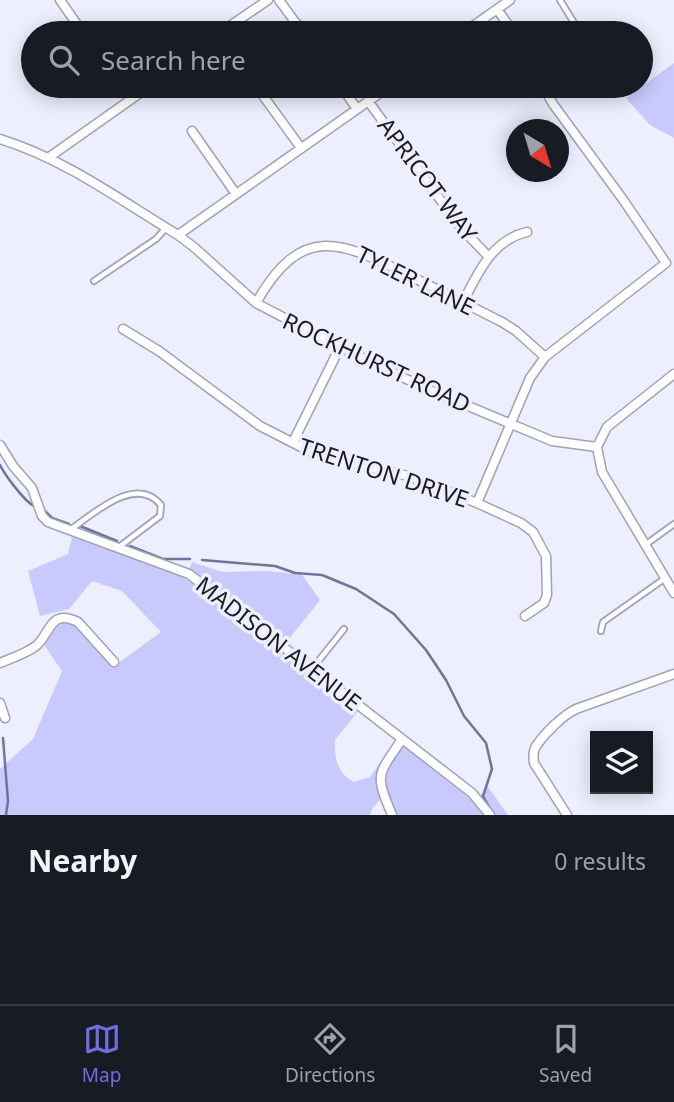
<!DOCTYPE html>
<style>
body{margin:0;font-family:"Noto Sans",sans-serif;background:#242831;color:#f1f3f6}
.controls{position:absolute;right:21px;bottom:21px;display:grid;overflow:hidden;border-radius:0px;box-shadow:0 4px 18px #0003}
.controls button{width:63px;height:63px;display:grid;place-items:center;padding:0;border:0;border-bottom:2px solid #363941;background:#171b24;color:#f1f3f6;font:35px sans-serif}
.compass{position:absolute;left:506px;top:119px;width:63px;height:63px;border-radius:50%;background:#171b24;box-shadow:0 4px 18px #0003;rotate:142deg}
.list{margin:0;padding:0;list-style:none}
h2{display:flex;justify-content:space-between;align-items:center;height:91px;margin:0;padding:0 28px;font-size:30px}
h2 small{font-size:23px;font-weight:400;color:#9ea1a6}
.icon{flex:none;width:38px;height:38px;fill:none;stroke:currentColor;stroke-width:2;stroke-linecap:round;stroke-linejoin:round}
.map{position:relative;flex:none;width:674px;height:815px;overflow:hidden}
.search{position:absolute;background:#171b24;box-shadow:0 4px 18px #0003;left:21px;right:21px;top:21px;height:77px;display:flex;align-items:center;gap:18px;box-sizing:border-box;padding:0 24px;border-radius:38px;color:#9ea1a6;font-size:26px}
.sheet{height:189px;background:#171b24}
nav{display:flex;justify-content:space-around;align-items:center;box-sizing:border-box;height:98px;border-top:2px solid #363941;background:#171b24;font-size:19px;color:#9ea1a6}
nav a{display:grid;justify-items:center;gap:4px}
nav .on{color:#736ae4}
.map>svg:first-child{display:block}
.green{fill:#c8cafd}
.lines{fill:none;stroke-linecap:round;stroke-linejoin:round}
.stream{stroke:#717399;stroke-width:2.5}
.lane-casing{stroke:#a1a2b5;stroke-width:8}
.street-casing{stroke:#a1a2b5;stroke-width:11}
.lane{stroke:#fff;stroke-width:4.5}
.street{stroke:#fff;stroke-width:8}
.labels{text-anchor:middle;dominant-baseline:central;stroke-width:7;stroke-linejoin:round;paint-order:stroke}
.street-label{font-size:23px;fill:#1b1c23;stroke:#edeefe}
</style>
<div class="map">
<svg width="674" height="815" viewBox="0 0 674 815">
<rect width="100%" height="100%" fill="#edeefe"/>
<path class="green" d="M674,63v75l-24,-13 -24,-27z
M72,537l114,39 1,4 11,6 161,124 -24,30c-1,18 2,33 19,42l16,-5 27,-39 77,64 14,-15 20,28h-111l-10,-23 -15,17 -2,6h-370v-46l33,-30 29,-68 -18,-26 9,-17 6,-5h14l40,44 48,-35 -39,-41 -30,-10 -23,28 -29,7 -12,-45 40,-17z
M192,562l30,10 45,-1 35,4 18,25 -35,44 -96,-74z"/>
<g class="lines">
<path class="stream" d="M0,465c5,10 24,36 34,41
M43,509l9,9 17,6
M80,526l37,15
M130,546l33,13h27
M202,560l73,6 20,7 27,2 34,14 38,25 32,36 20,30 18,36 22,27 6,26 -9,27 7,13
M3,738l5,63 -2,14"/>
<g class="lane-casing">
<path id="lane" d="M560,0l19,31
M94,281l62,-42 9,-10
M70,530c23,-16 66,-56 91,-25l-1,11 -41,31
M645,545l29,-21
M601,631l2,-9 61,-43
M312,669l32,-40"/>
</g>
<g class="street-casing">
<path id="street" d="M60,0l23,33
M279,0l16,22 12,11
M497,9l17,24
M221,32l47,-32
M463,33l47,-33
M256,86l45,62
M341,86l16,23
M368,101l93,127 28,29
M192,131l44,63
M0,139c65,20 120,61 178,96l212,-149
M48,158l102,-72
M178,235l17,13 61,55 84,44 85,41 127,53 45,6
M463,302c15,-29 29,-62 64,-70
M256,303c46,-81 85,-62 154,-27 31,15 62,31 92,46l14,9 29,26
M123,329l36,22 101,75 47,24 18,7 83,19 69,27 44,20 12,9 13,24 1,39 -3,8 -19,13
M674,374l-67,53 -10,20 5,25 72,121
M293,442l47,-95
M0,445l13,21 19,22 10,28 6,6 141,52 283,219 18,22
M477,503l53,-125 15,-21 121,-94 -42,-62 -71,-97 -10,-18
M0,663c12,-5 25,-9 36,-17 15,-13 14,-38 42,-24l36,40
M0,703l5,15
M392,815c-18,-43 -14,-39 10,-76
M567,815l-33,-52c-1,-6 -1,-12 2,-17 9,-13 26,-30 40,-37l98,-35"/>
</g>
<use href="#lane" class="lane"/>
<use href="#street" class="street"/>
</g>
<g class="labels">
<g class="street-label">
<text transform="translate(428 179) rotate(53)">APRICOT WAY</text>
<text transform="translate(416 280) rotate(26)">TYLER LANE</text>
<text transform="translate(377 362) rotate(25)">ROCKHURST ROAD</text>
<text transform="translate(384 472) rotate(18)">TRENTON DRIVE</text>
<text transform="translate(279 643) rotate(38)">MADISON AVENUE</text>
</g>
</g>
</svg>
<div class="controls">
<button><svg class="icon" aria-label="layers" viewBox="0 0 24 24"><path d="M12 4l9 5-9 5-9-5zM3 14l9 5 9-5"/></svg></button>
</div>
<svg class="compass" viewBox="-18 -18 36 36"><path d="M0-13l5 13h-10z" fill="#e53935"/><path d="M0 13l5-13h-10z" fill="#9ea1a6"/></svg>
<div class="search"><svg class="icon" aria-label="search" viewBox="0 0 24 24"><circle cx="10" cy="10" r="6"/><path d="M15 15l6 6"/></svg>Search here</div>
</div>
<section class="sheet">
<h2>Nearby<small>0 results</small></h2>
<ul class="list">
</ul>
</section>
<nav>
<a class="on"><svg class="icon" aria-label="map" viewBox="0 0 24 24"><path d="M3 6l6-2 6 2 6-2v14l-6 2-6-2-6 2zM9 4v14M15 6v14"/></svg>Map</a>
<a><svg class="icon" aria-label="directions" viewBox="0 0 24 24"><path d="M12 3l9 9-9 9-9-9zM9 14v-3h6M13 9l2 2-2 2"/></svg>Directions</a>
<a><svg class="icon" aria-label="saved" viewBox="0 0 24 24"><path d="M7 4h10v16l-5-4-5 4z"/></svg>Saved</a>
</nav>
